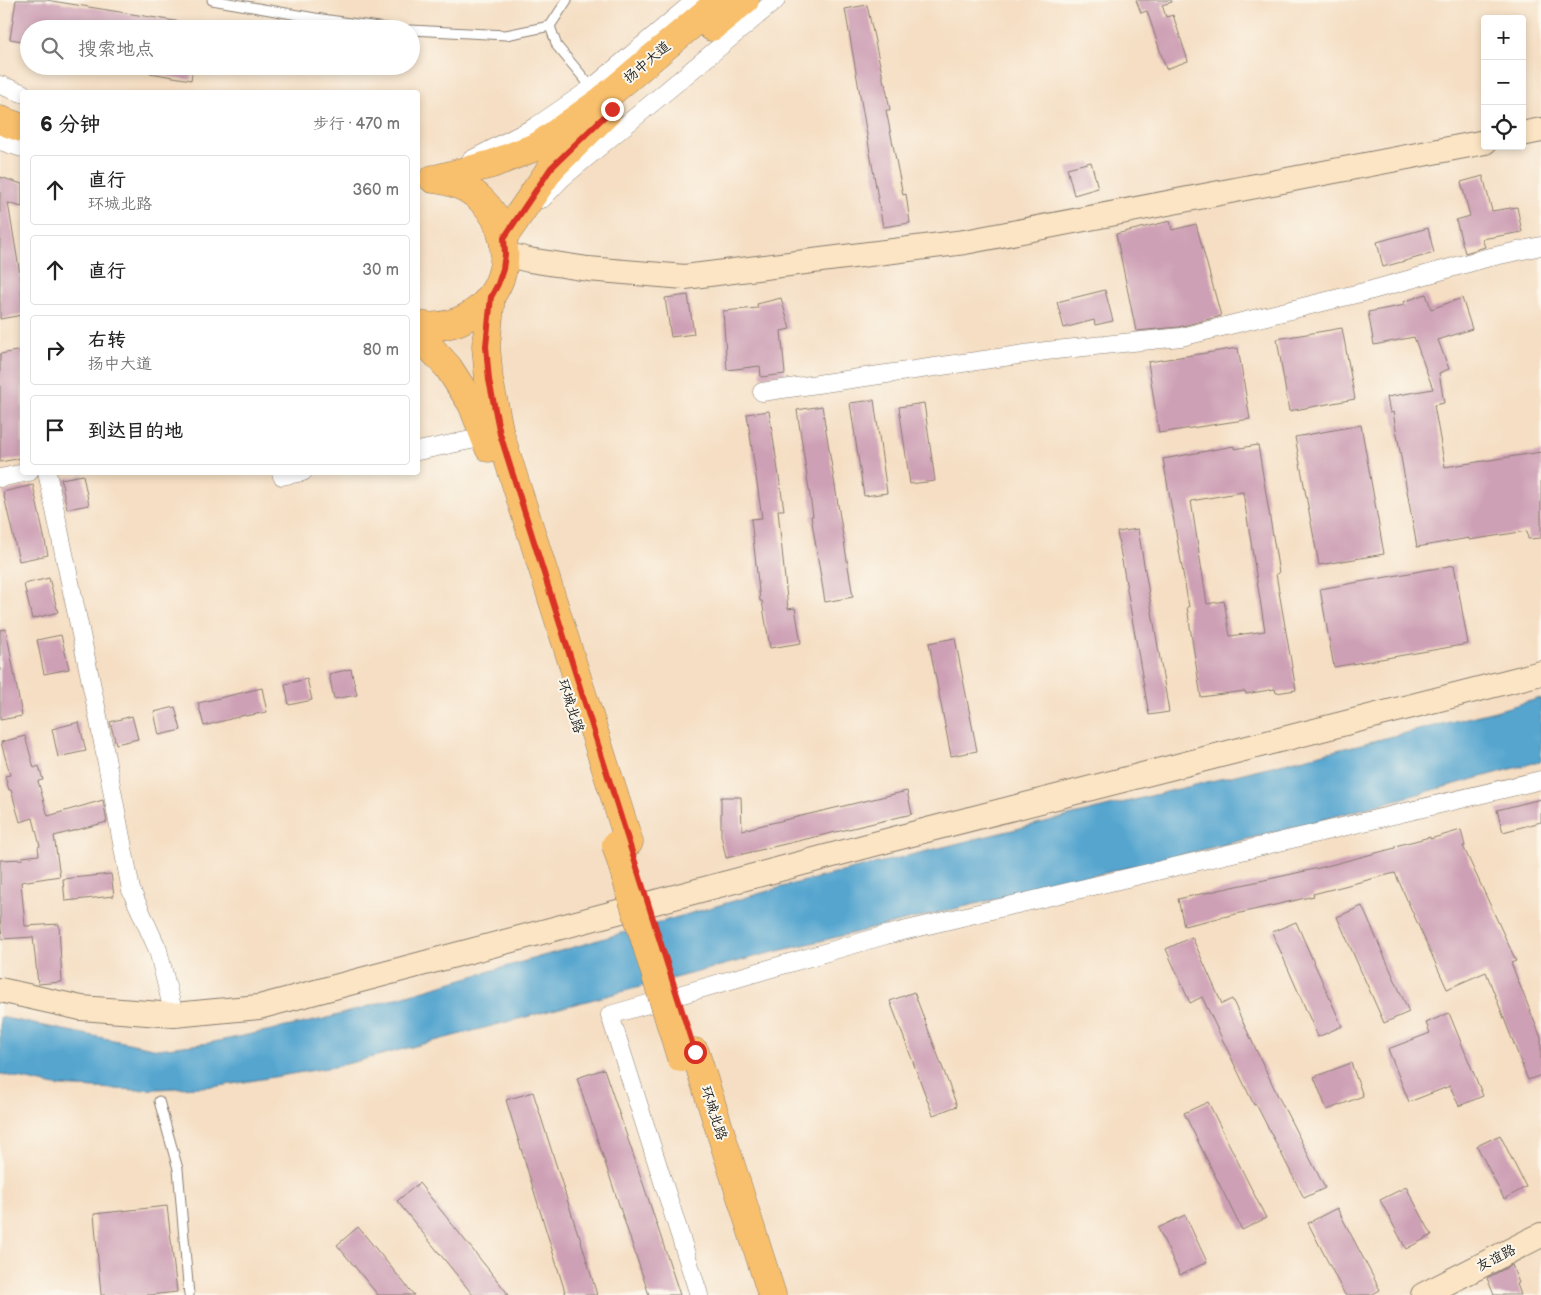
<!DOCTYPE html>
<html lang="zh">
<meta charset="utf-8">
<style>
body{margin:0;font-family:"Balsamiq Sans","LXGW WenKai TC",sans-serif;background:#f6f6f6;color:#222}
.controls{position:absolute;right:15px;top:15px;display:grid;overflow:hidden;border-radius:5px;box-shadow:0 2px 8px #0003}
.controls button{width:45px;height:45px;display:grid;place-items:center;padding:0;border:0;border-bottom:1px solid #e0e0e0;background:#fff;color:#222;font:25px sans-serif}
.stop{position:absolute;width:15px;height:15px;margin:-11px;border:4px solid #d93025;border-radius:50%;background:#fff}
.stop.end{background:#d93025;border-color:#fff;box-shadow:0 1px 5px #0008}
.list{margin:0;padding:0;list-style:none}
h2{display:flex;justify-content:space-between;align-items:center;height:65px;margin:0;padding:0 20px;font-size:21px}
h2 small{font-size:16px;font-weight:400;color:#767676}
.list li{display:grid;grid-template-columns:32px 1fr auto;gap:15px;align-items:center;box-sizing:border-box;height:70px;margin:0 10px 10px;padding:0 10px;border:1px solid #e0e0e0;border-radius:5px}
.list b{display:block;font-size:19px;white-space:nowrap}
.list p{margin:0;font-size:16px;white-space:nowrap;color:#767676}
.list em{font-size:16px;font-style:normal;color:#767676}
.icon{flex:none;width:28px;height:28px;fill:none;stroke:currentColor;stroke-width:2;stroke-linecap:round;stroke-linejoin:round}
.map{position:relative;flex:none;width:1541px;height:1295px;overflow:hidden}
.search{position:absolute;background:#fff;box-shadow:0 2px 8px #0003;left:20px;top:20px;width:400px;height:55px;display:flex;align-items:center;gap:12px;box-sizing:border-box;padding:0 18px;border-radius:28px;color:#767676;font-size:19px}
.panel{position:absolute;background:#fff;box-shadow:0 2px 8px #0003;left:20px;top:90px;width:400px;height:385px;border-radius:5px}
.map>svg:first-child{display:block}
.water{fill:#54a5cf;stroke:#386076}
.building{fill:#cea0b5;fill-rule:evenodd}
.lines{fill:none;stroke-linecap:round;stroke-linejoin:round}
.lane-casing{stroke:#887d70;stroke-width:11}
.street-casing{stroke:#887d70;stroke-width:19}
.secondary-casing{stroke:#887d70;stroke-width:26}
.primary-casing{stroke:#887d70;stroke-width:29}
.lane{stroke:#fff;stroke-width:9}
.street{stroke:#fff;stroke-width:18}
.secondary{stroke:#fce5c4;stroke-width:24}
.primary{stroke:#f8bf6c;stroke-width:28}
.primary-bridge-casing{stroke:#887d70;stroke-width:29;stroke-linecap:butt}
.primary-bridge{stroke:#f8bf6c;stroke-width:28}
.route{stroke:#d93025;stroke-width:6}
.labels{text-anchor:middle;dominant-baseline:central;stroke-width:4;stroke-linejoin:round;paint-order:stroke}
.street-label{font-size:14px;fill:#1c1c1c;stroke:#fbf7ec}
</style>
<div class="map">
<svg width="1541" height="1295" viewBox="0 0 1541 1295">
<rect width="100%" height="100%" fill="#fbf7ec"/>
<filter id="ink" filterUnits="userSpaceOnUse"><feTurbulence type="fractalNoise" baseFrequency=".02" numOctaves="2"/><feDisplacementMap in="SourceGraphic" scale="10" xChannelSelector="R" yChannelSelector="G"/><feConvolveMatrix kernelMatrix="1 2 1 2 8 2 1 2 1" color-interpolation-filters="sRGB"/></filter>
<filter id="wash" filterUnits="userSpaceOnUse"><feTurbulence type="fractalNoise" baseFrequency=".0096" numOctaves="4" result="noise"/><feDisplacementMap in="SourceGraphic" scale="20" xChannelSelector="R" yChannelSelector="G"/><feGaussianBlur stdDeviation="1.12" result="paint"/><feColorMatrix in="noise" values="0 0 0 0 0 0 0 0 0 0 0 0 0 0 0 0 0 1.4 0 .05"/><feComposite in="paint" operator="in"/></filter>
<g filter="url(#wash)">
<rect width="100%" height="100%" fill="#f5dec3"/>
<path class="water" d="M1541,698v63l-264,71 -511,122 -427,112 -119,20 -85,4 -80,-4 -55,-12v-57l158,32 51,-6 115,-24 465,-134 706,-174z"/>
<g id="blocks">
<path class="building" d="M16,0h30l135,22v7h-152v13l-19,-3z
M1136,0h35l1,2 -10,3 4,12 7,-2 15,46 -22,8 -19,-58 -6,2z
M867,5l17,78h1l5,27h-4l17,85 3,-1 4,29 -27,4 -38,-218z
M151,66h42l-2,14 -41,-7z
M1091,162l7,26 -24,7 -7,-27z
M1483,176l9,35 25,-4 5,25 -40,7 3,8 -20,6 -9,-33 14,-4 -9,-34z
M0,177l22,7v23l-14,-4 14,83v29l-22,4z
M1170,221l2,9 24,-6 25,92 -42,11 -43,4 -20,-97z
M1428,228l6,25 -51,14 -6,-25z
M1105,290l8,31 -18,4 -1,-5 -30,8 -7,-26z
M1426,294l5,15 31,-11 10,31 -34,11 11,29 -10,4 5,30 -10,2 11,62 96,-15v86l-13,1 -1,-8 -58,9v-2l-52,9 -24,-135 -3,1 -3,-16 46,-8 -19,-52 -40,8 -6,-33 37,-7 -2,-3z
M688,295l6,39 -23,3 -6,-39z
M781,298l9,31 -9,2 4,43 -24,3 -1,-11 -33,4 -4,-59 35,-3 -1,-4z
M1342,328l13,71 -66,12 -12,-72z
M1238,348l12,71 -91,14 -11,-71z
M22,350v108l-22,4v-108z
M874,400l13,93 -23,3 -14,-93z
M924,403l11,78 -25,3 -11,-77z
M822,406l31,191 -28,5 -14,-86h2l-16,-106z
M769,411l15,99h-6l10,99 7,-1 6,35 -31,5 -8,-47h-2l-9,-82 11,-1 -15,-104z
M1361,425l23,129 -65,11 -24,-128z
M1258,445l21,128 -3,1 20,116 -20,3 -1,-4 -29,5 -1,-3 -44,6 -14,-90h2l-26,-148 71,-13v3zM1243,492l22,139 -35,5 -6,-35 -17,3 -16,-103z
M83,475l6,30 -22,4 -6,-30z
M33,485l15,70 -29,6 -16,-69z
M1138,529l31,183 -20,3 -32,-183z
M1454,565l14,79 -134,23 -14,-78z
M49,578l9,34 -26,7 -8,-35z
M6,629l16,87 -22,4v-90z
M61,635l8,34 -25,5 -7,-34z
M955,638l22,113 -26,5 -22,-113z
M351,669l6,26 -23,4 -5,-25z
M307,679l5,21 -23,5 -4,-21z
M262,688l5,24 -21,4 -1,-1 -41,11 -6,-23z
M175,707l6,23 -22,5 -5,-23z
M132,716l6,23 -22,5 -6,-22z
M79,722l7,29 -28,6 -6,-28z
M25,736l9,32 5,-2 4,14 -5,1 10,35 55,-16 4,22 -53,14 6,40 -39,6 4,44 34,-2 3,58 -24,2 -5,-47 -31,2 -2,-22v-57l23,-1 -1,-2 17,-2 -1,-8 2,-1 -7,-28 -13,4 -9,-32h-2l-4,-14 5,-1 -9,-33z
M907,791l5,23 -186,44 -5,-23v-38h20l1,33z
M1541,799v23l-38,10 -6,-22z
M1461,830l4,16h-2l53,115 -5,2 30,75v37l-13,5 -42,-108 -39,17 -52,-116 -82,21 1,2 -130,30 -6,-27 141,-31 76,-20v-2l35,-9v2z
M111,874l3,22 -49,5 -2,-22z
M1362,906l47,106 -25,11 -47,-106z
M1296,922l46,104 -24,11 -46,-105z
M1192,937l30,67 10,-5 45,95 48,94 -21,10 -48,-94 -2,1 -52,-108 -12,6 -24,-54z
M914,992l43,114 -24,9 -43,-114z
M1449,1013l34,83 -24,10 -9,-20 -41,16 -21,-53 42,-16 -4,-10z
M1351,1063l12,33 -36,14 -13,-33z
M604,1069l45,132 31,94h-31l-72,-217z
M533,1092l45,142h1l18,61h-31l-60,-195z
M1208,1102l58,116 -24,12 -58,-117z
M1500,1135l26,52 -22,12 -27,-53z
M419,1183l90,112h-36l-76,-94z
M1406,1187l26,48 -26,14 -26,-49z
M167,1206l10,86 -27,3h-49l-7,-81z
M1337,1208l43,82 -9,5h-26l-37,-72z
M1185,1215l22,47 -27,13 -22,-47z
M358,1227l56,68h-36l-41,-50z
M1512,1265l7,18 -2,1 4,11h-27l-7,-17z"/>
</g>
</g>
<g filter="url(#ink)">
<use href="#blocks" fill-opacity="0" stroke="#887d70" stroke-width="1"/>
<g class="lines">
<g class="lane-casing">
<path id="lane" d="M212,0l103,18 77,11
M550,26l7,20 36,43
M411,30l95,5 44,-9 17,-26
M159,1101l19,68 11,126"/>
</g>
<g class="street-casing">
<path id="street" d="M0,85l22,8
M0,141l22,7
M471,160l64,-33 57,-39 104,-88
M542,199l20,-21 214,-178
M762,392l284,-41 135,-14 191,-47 114,-32 55,-12
M418,451l67,-14
M47,472l50,239 34,179 27,60 16,65
M281,472l1,4 21,-4
M0,478l29,-6
M699,1295l-89,-280 276,-80 655,-155"/>
</g>
<g class="secondary-casing">
<path id="secondary" d="M1522,134l19,-4
M505,254l24,6 59,9 97,8 280,-35 520,-100
M0,990l81,18 93,7 85,-8 672,-178 610,-156
M1423,1295l118,-60"/>
</g>
<g class="primary-casing">
<path id="primary" d="M712,27l33,-27
M0,120l22,8
M435,179l57,-15 46,-18 64,-46 119,-100
M503,238l48,-70 56,-55
M491,297l-5,49 3,34 11,54 129,408
M418,325c13,3 29,1 41,-4 73,-32 53,-136 -26,-142
M418,334l30,33 24,37 17,44
M695,1052l77,243"/>
</g>
<use href="#lane" class="lane"/>
<use href="#street" class="street"/>
<use href="#secondary" class="secondary"/>
<use href="#primary" class="primary"/>
<g class="primary-bridge-casing">
<path id="primary-bridge" d="M616,845l65,213"/>
</g>
<use href="#primary-bridge" class="primary-bridge"/>
</g>
</g>
<g class="lines" filter="url(#ink)">
<path class="route" d="M612,109l-61,59 -47,70 1,16 -2,15 -5,15 -7,13 -5,49 3,34 11,54 195,618"/>
</g>
<g class="labels">
<g class="street-label">
<text transform="translate(647 62) rotate(-40)">扬中大道</text>
<text transform="translate(571 706) rotate(72)">环城北路</text>
<text transform="translate(714 1113) rotate(72)">环城北路</text>
<text transform="translate(1496 1258) rotate(-27)">友谊路</text>
</g>
</g>
</svg>
<div class="controls">
<button>+</button>
<button>−</button>
<button><svg class="icon" aria-label="locate" viewBox="0 0 24 24"><circle cx="12" cy="12" r="6"/><path d="M12 2v4M12 18v4M2 12h4M18 12h4"/></svg></button>
</div>
<div class="stop" style="left:695px;top:1052px"></div>
<div class="stop end" style="left:612px;top:109px"></div>
<div class="search"><svg class="icon" aria-label="search" viewBox="0 0 24 24"><circle cx="10" cy="10" r="6"/><path d="M15 15l6 6"/></svg>搜索地点</div>
<section class="panel">
<h2>6 分钟<small>步行 · 470 m</small></h2>
<ul class="list">
<li><svg class="icon" aria-label="ahead" viewBox="0 0 24 24"><path d="M12 20V5M6 11l6-6 6 6"/></svg><div><b>直行</b><p>环城北路</p></div><em>360 m</em></li>
<li><svg class="icon" aria-label="ahead" viewBox="0 0 24 24"><path d="M12 20V5M6 11l6-6 6 6"/></svg><div><b>直行</b></div><em>30 m</em></li>
<li><svg class="icon" aria-label="right" viewBox="0 0 24 24"><path d="M7 20v-9h11M14 6l5 5-5 5"/></svg><div><b>右转</b><p>扬中大道</p></div><em>80 m</em></li>
<li><svg class="icon" aria-label="arrive" viewBox="0 0 24 24"><path d="M6 21V4h12l-3 4 3 4H6"/></svg><div><b>到达目的地</b></div></li>
</ul>
</section>
</div>
